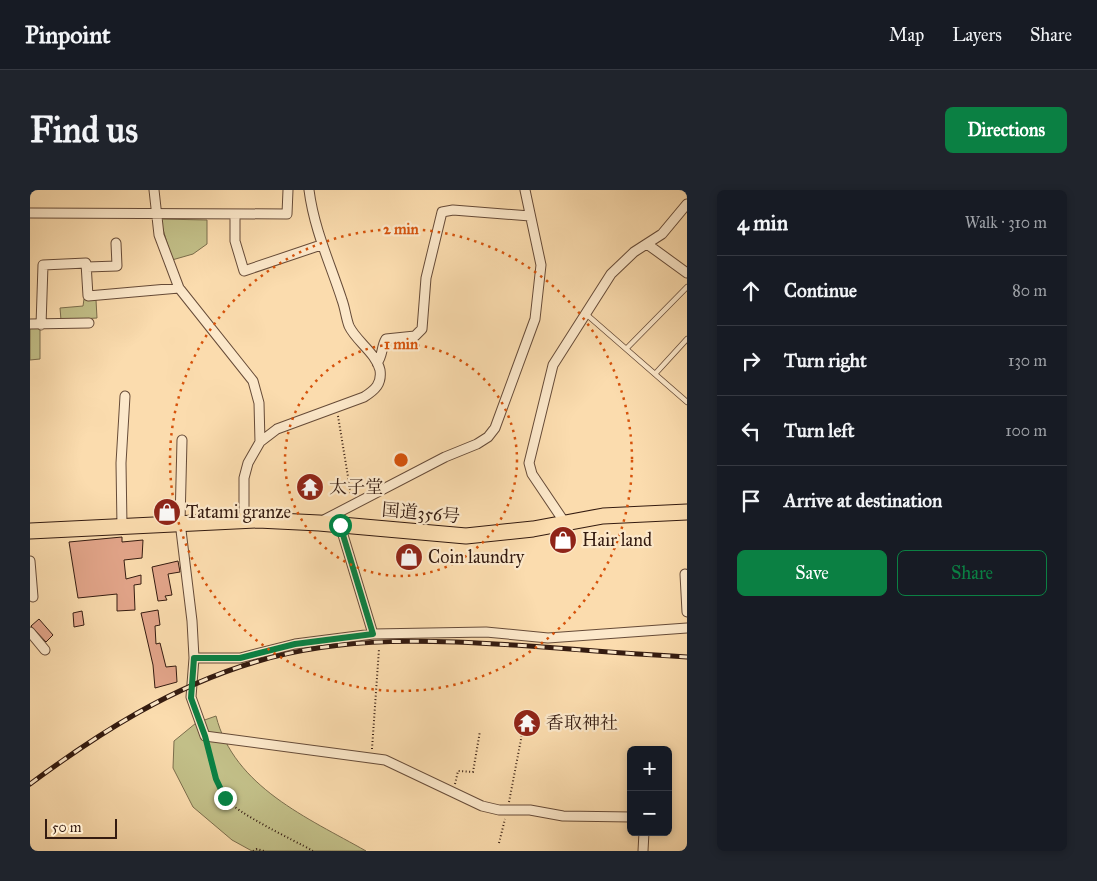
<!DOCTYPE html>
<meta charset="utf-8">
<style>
body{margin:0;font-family:"IM FELL Great Primer","Noto Serif JP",serif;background:#20242c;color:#f1f3f6}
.controls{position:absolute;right:15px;bottom:15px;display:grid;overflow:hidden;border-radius:8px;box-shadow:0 2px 8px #0003}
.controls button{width:45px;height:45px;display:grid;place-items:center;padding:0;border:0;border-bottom:1px solid #363941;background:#171b24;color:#f1f3f6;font:25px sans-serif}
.scale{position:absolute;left:15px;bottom:12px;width:72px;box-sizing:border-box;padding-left:5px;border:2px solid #341b10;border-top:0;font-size:14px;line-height:18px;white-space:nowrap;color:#341b10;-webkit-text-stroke:4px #fce8ca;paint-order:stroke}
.stop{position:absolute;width:15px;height:15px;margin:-11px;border:4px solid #0b8043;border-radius:50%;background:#fff}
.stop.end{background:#0b8043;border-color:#fff;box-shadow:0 1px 5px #0008}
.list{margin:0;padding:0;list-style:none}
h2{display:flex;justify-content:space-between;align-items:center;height:65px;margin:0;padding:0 20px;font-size:21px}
h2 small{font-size:16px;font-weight:400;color:#9ea1a6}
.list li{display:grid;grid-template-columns:32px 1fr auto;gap:15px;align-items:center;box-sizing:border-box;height:70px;padding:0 20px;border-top:1px solid #363941}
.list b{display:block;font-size:19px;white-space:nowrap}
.list em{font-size:16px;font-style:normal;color:#9ea1a6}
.actions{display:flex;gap:10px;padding:15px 20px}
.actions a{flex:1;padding:11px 0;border:1px solid #0b8043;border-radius:8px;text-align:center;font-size:18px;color:#0b8043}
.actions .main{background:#0b8043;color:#fff}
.icon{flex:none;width:28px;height:28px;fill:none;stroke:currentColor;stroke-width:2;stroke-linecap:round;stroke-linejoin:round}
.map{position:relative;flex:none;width:657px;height:661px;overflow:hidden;border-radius:8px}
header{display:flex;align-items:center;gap:30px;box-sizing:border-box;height:70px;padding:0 25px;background:#171b24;border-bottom:1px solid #363941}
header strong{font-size:24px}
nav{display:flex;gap:28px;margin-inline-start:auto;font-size:18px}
.intro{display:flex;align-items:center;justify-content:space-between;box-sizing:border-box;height:120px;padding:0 30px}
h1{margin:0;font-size:35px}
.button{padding:12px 22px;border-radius:8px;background:#0b8043;color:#fff;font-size:18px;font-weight:700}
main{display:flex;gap:30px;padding:0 30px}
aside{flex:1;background:#171b24;border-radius:8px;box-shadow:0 2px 8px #0003}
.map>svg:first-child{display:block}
.green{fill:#c2bf88;stroke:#7b6d4c}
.building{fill:#e3a58a;stroke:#341b10}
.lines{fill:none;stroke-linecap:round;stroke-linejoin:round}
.service-casing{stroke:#664b38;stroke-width:6}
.minor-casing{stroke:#664b38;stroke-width:11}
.trunk-casing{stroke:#341b10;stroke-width:17}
.path{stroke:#341b10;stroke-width:2;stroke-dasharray:1 2.5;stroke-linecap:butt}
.service{stroke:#fce8ca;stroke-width:4.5}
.minor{stroke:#fce8ca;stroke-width:9}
.trunk{stroke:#fbdcae;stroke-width:15}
.rail-casing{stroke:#341b10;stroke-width:5}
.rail{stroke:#fce8ca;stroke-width:3;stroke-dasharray:9;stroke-linecap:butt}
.route{stroke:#0b8043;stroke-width:6}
.ring{fill:none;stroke:#d6530c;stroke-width:2.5;stroke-dasharray:2.5 5}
.labels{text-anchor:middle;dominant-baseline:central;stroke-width:4.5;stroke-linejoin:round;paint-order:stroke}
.poi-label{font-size:18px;fill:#341b10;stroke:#fce8ca;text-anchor:start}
.street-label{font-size:18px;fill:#341b10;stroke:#fce8ca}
.centre{fill:#d6530c;stroke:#fce8ca;stroke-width:2.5}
.ring-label{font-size:15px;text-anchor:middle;font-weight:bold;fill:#d6530c;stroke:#fce8ca;stroke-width:4.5;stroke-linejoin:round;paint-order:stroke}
</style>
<header>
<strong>Pinpoint</strong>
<nav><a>Map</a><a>Layers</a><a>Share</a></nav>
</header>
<div class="intro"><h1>Find us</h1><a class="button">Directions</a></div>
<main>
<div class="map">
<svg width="657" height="661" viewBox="0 0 657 661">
<rect width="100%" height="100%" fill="#fbdcae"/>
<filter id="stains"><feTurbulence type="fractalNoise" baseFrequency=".004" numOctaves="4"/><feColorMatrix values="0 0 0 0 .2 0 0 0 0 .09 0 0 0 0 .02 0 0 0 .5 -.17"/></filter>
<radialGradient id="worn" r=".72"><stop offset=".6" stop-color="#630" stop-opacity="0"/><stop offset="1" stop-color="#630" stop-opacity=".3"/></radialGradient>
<path class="green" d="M130,29l47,1v24l-14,10 -21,6z
M54,109l12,1 1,18 -36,2 -1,-12 23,-2z
M0,138h10v31l-10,1z
M186,526c18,71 92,102 150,135h-114l-20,-11 -39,-33 -20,-39 1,-27 22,-18z"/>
<path class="building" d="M92,347v5l21,-2 -1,18 -18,2 2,19 15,-4v9l-7,1 1,25 -18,1v-17l-39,4 -9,-56z
M148,371l2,11 -12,2 4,21 -7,1 2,4 -9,1 -6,-34z
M128,420l2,15 -5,1 1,18 4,-1 6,24 10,-1 1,16 -22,6 -2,-23 -12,-52z
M52,421l2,14 -10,2 -1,-14z
M9,429l14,16 -7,7 -15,-16z"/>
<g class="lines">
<g class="service-casing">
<path id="service" d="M556,124l101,88
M597,158l60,-61
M625,184l32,-35"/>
</g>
<g class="minor-casing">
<path id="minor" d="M124,0l5,45 20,53
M0,23l257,1 1,-24
M205,24v27l9,30 77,-26
M617,54l40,29
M57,77l30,-1 -1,-23
M0,134l59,-1
M11,135l2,-60 43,-2 2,33 91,-8 74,93 6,22 1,39
M347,173c6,-7 4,-16 9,-24l29,-3 7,-7 4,-51 16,-66 11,-2 77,6
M152,250l-2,82 12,99 2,37 -3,39 14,39 180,24 97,46 17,4h31l33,6 68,1
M214,330v-42l4,-15 12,-21 17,-13 87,-32c11,-7 18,-13 16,-27 -4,-17 -24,-29 -31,-44 -3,-8 -4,-18 -7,-26 -12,-37 -28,-71 -33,-110
M290,332l125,-65 32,-13 11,-7 7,-9 40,-109 6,-54 -16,-75
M535,333l-33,-49 -3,-11 24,-98 58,-91 23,-22 28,-18 25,-30
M310,335l33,109 113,-2 62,6 139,-10
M92,336l-1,-63 4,-67
M0,371l3,36
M655,384l2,38
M0,442l15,18
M164,468h46l55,-14 78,-10
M613,661l1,-19"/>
</g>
<g class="trunk-casing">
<path id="trunk" d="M0,341l228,-11 61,3 147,13 67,-7 70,-13 84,-4"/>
</g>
<path class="path" d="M308,226l13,79
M177,556c3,17 7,36 17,51 13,17 68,42 89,54
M342,559l7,-100
M638,580v3
M425,594l3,-13 15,1 7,-41
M479,612l13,-68
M469,653l6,-24
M223,661l4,-2 7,2"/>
<use href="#service" class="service"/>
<use href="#minor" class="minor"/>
<use href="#trunk" class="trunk"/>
<g class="rail-casing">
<path id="rail" d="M0,594c69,-51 141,-97 225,-122 90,-27 181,-22 274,-16 52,4 105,8 158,11"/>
</g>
<use href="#rail" class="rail"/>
</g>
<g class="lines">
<path class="route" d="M195,608l-9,-19 -11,-43 -14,-38 3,-40h46l55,-14 78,-10 -33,-109"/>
</g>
<g class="ring">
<circle cx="371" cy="270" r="116"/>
<circle cx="371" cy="270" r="231"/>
</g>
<defs>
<g id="temple-disc" transform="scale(1.4375)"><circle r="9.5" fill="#8f2418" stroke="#fce8ca"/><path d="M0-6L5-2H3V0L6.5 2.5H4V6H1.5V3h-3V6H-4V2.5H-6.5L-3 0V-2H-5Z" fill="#fff"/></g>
<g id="shop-disc" transform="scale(1.4375)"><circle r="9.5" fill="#8f2418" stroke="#fce8ca"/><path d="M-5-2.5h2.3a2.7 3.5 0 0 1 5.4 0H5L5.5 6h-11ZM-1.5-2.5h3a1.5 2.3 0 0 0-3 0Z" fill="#fff"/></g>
</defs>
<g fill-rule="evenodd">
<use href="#temple-disc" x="280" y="297"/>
<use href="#shop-disc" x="137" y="322"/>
<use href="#shop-disc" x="533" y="350"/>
<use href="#shop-disc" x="379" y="367"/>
<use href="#temple-disc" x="497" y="533"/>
</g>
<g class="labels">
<g class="poi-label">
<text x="299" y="297">太子堂</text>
<text x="156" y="322">Tatami granze</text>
<text x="552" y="350">Hair land</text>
<text x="398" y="367">Coin laundry</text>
<text x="516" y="533">香取神社</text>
</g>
<g class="street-label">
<text transform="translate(391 323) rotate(5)">国道356号</text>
</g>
</g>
<circle cx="371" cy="270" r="8" class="centre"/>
<g class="ring-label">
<text x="371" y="44">2 min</text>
<text x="371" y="159">1 min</text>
</g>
<rect width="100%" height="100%" filter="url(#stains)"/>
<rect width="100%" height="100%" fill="url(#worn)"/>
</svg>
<div class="controls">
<button>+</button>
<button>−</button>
</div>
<div class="scale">50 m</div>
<div class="stop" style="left:310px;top:335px"></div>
<div class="stop end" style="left:195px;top:608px"></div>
</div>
<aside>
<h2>4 min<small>Walk · 310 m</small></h2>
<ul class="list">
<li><svg class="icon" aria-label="ahead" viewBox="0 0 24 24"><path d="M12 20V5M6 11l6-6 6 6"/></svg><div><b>Continue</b></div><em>80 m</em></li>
<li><svg class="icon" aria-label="right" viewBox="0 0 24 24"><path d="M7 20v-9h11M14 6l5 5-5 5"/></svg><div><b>Turn right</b></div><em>130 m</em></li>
<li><svg class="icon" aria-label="left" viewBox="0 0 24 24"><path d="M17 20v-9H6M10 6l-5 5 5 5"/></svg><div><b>Turn left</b></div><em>100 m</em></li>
<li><svg class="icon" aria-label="arrive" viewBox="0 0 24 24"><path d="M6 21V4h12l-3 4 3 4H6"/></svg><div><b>Arrive at destination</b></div></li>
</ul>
<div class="actions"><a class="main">Save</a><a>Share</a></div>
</aside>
</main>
